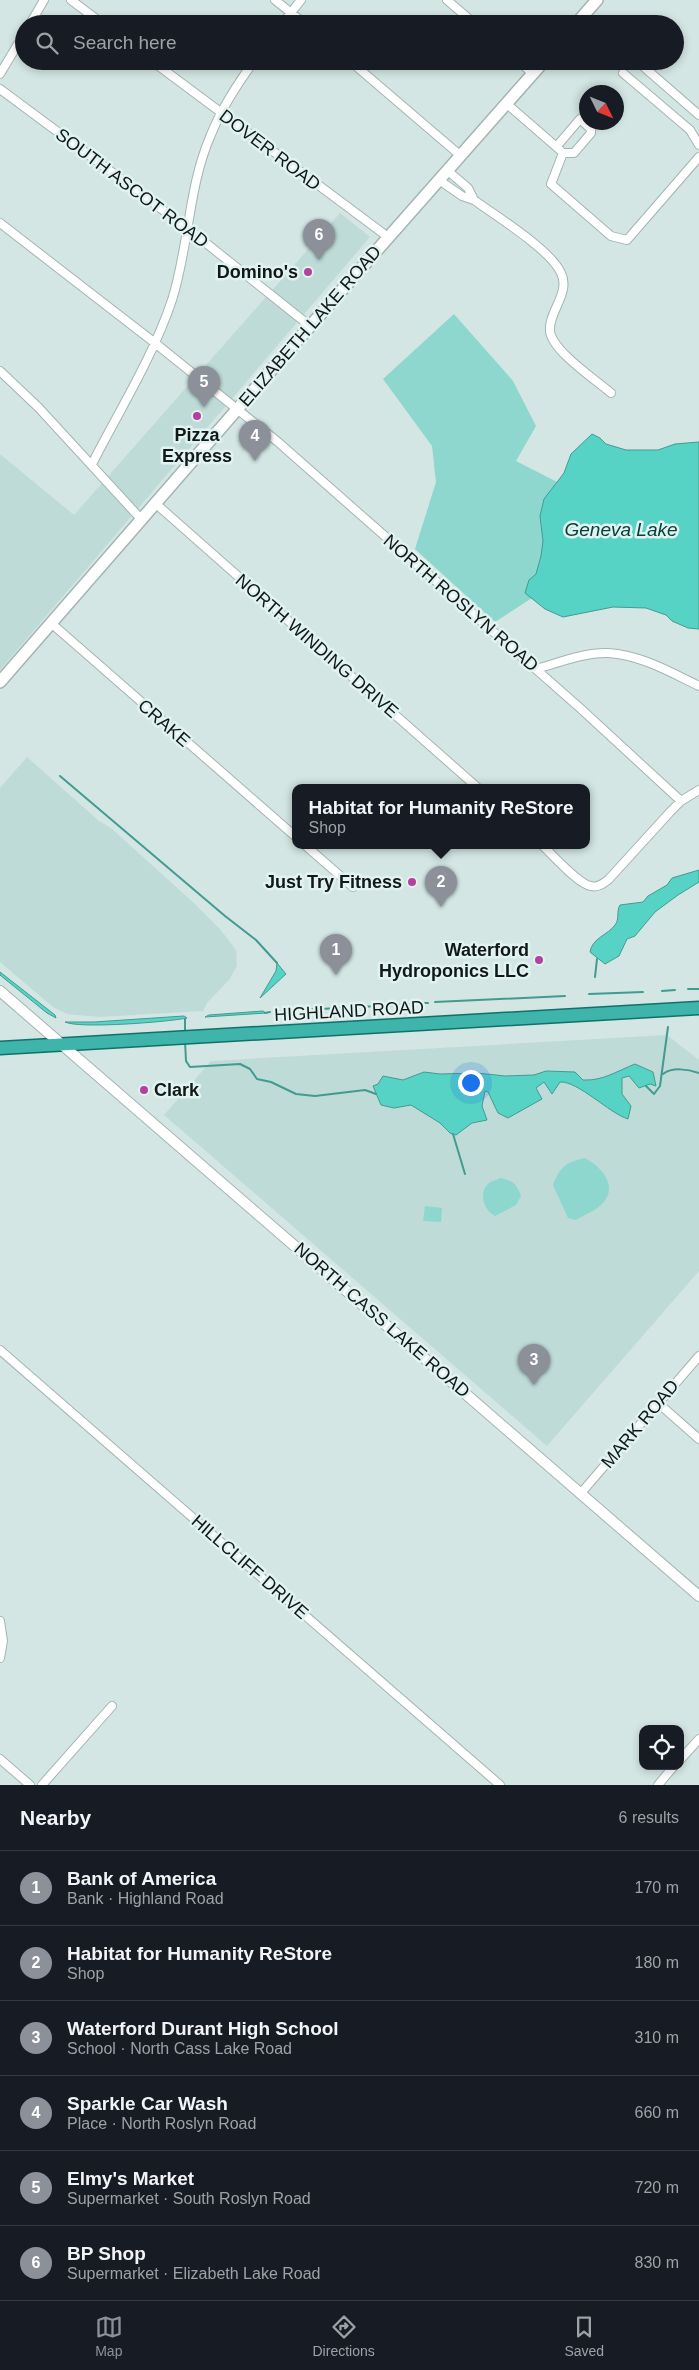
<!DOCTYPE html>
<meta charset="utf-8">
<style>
body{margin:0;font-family:Arial,sans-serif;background:#20242c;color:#f1f3f6}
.controls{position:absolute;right:15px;bottom:15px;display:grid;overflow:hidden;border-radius:10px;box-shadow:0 2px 8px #0003}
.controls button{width:45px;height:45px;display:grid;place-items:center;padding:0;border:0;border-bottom:1px solid #363941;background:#171b24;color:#f1f3f6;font:25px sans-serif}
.compass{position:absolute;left:579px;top:85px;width:45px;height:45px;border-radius:50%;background:#171b24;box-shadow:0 2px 8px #0003;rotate:133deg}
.you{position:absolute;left:470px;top:1082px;width:18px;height:18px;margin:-12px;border:4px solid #fff;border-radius:50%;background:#1a73e8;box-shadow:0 0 0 8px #1a73e833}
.badge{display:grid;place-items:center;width:32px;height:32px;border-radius:50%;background:#8c9099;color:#fff;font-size:16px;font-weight:700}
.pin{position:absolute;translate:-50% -41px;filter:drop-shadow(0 1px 2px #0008)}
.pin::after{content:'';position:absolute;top:26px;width:18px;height:15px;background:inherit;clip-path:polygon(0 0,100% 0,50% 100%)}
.popup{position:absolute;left:292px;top:784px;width:298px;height:65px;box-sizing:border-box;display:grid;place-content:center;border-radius:10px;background:#171b24;filter:drop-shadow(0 1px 4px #0005);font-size:16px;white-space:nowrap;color:#9ea1a6}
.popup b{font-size:19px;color:#f1f3f6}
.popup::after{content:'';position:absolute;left:50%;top:100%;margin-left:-10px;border:10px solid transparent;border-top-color:#171b24}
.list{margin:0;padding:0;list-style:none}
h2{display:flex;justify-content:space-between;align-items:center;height:65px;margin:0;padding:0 20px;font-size:21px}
h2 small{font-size:16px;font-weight:400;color:#9ea1a6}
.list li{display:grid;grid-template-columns:32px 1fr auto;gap:15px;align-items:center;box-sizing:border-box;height:75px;padding:0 20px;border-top:1px solid #363941}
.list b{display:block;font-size:19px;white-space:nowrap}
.list p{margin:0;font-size:16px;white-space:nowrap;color:#9ea1a6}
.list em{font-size:16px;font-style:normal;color:#9ea1a6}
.icon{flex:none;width:28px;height:28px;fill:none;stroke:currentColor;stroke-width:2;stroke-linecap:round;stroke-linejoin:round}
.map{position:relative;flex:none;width:699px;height:1785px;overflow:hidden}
.search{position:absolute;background:#171b24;box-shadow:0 2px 8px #0003;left:15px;right:15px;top:15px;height:55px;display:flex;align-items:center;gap:12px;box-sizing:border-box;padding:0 18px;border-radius:28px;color:#9ea1a6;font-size:19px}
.sheet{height:515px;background:#171b24}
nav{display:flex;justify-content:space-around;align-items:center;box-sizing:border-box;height:70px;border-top:1px solid #363941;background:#171b24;font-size:14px;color:#9ea1a6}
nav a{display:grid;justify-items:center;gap:2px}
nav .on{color:#8c9099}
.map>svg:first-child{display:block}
.built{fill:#bfdbd7}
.green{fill:#8ed7ce}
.water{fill:#57d3c5;stroke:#429b91}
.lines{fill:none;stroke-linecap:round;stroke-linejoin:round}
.stream{stroke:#429b91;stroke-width:2}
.minor-casing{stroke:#a3b5b2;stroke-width:10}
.tertiary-casing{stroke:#a3b5b2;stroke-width:12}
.secondary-casing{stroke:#a3b5b2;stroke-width:14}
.trunk-casing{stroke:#0f7169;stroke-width:15}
.minor{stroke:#fff;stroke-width:8}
.tertiary{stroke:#fff;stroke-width:10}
.secondary{stroke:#fff;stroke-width:11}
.trunk{stroke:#3eb4aa;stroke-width:12}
.poi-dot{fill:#b2429e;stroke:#e0f3f0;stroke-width:2}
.labels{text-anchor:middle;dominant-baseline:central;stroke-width:5;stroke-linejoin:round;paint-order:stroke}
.street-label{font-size:18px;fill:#121817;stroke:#e0f3f0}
.poi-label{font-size:18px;font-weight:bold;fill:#121817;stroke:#e0f3f0;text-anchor:end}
.water-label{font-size:19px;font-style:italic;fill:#05403b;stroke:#e0f3f0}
</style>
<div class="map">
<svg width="699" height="1785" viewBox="0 0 699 1785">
<rect width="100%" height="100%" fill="#d3e6e3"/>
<path class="built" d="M340,213l30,24 -370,433v-216l74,61z
M27,757l72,64 12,7 84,76 25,25 16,21 1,16 -8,14 -22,23 -4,8 -104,6 -32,-3 -14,-7 -53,-45v-174z
M667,1035l32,25v211l-152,175 -383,-331 47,-54z"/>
<path class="green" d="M454,314l59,67 23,45 -20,35 51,26 -4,91 -68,44 -80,-73 21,-67 -4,-36 -49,-67z
M585,1158c15,8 34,27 18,45 -6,7 -19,12 -27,17l-8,-2 -15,-33c7,-18 13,-23 32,-27z
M500,1178c12,2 17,6 21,18l-5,9 -21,11c-11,-6 -17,-22 -7,-32 3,-3 9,-4 12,-6z
M425,1206l17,2 -1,14 -18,-1z"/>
<path class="water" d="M593,61h22v2l-3,4 -6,2z
M592,434l8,4 6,6 20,6h32l17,-6 24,-2v187l-11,-1 -16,-7 -6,-6 -20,-7 -33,-1 -50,10 -18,-8 -20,-16 4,-13 7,-6 5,-18 2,-15 -3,-25 4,-17 20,-26 7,-19z
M699,870v12l-21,13 -23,17 -20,24 -8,3 -8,17 -14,8 -15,-12c2,-14 18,-17 25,-27 5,-6 1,-14 5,-20l23,-3 5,-6 19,-11 5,-7z
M277,963l9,11 -26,24 16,-27z
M0,972l55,43 1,3 -9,-5 -47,-38z
M263,1011l3,2 -61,4 4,-2z
M184,1016l3,2c-19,4 -108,11 -122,4h29z
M635,1064l18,8 3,14 -6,-2 -11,4 -10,-12 -7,2v16l9,12 -3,13c-19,-6 -50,-38 -68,-37l-8,12 -8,-12 -8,6 6,11 -34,19 -10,-5 -10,-21 -3,-1 -3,15 5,14 -15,3 -16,12 -6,-2 -10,-10 -29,-18 -17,3 -13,-3 -8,-19 5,-2 5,-8 20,4 21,-8 16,2 37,-1 28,3 29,-1 12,-4 29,1 8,8c20,1 34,-9 52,-16z"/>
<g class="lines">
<path class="stream" d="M60,776l165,140 31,24 21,23
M595,977l2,-18
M688,989h11
M662,991l13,-1
M589,994l54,-2
M435,1002l130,-6
M423,1003h5
M282,1011l134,-7
M265,1013l5,-1
M185,1019v12
M185,1041l1,20 4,6 50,-3 10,5 7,10 14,3 25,12 19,2 50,-6 11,4
M663,1074c9,-7 25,-5 36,-1
M646,1086l8,8 6,-8 8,-59
M453,1134l12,40"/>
<g class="minor-casing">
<path id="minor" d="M71,0l32,24
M275,0l30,24
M447,0l28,24
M584,15l10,9
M30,24l14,-24
M282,24l19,-24
M152,61l236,176
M350,61l111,95
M519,61l14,13
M637,61l62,54
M623,73l67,57 9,15
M0,74l24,-40
M0,89l187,139 123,98
M507,104l53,46
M557,146l23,-27 11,10v4l-17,20h-11l-12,31 60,52 16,4 72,-83
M448,171l20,17 6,12
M439,180l23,16 12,4c22,16 77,50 87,73 10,20 -13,39 -11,58 2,20 46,49 61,62
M0,223l155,120 123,99 302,266 101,93
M0,371l38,36 103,112
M92,464c27,-53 61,-107 80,-164 17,-53 16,-112 38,-163 11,-28 27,-52 44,-76
M155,503l323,285
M51,623l245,214
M536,669c22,-6 49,-17 72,-16 33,2 62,19 91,33
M306,846l47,41
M543,846c10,9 35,38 48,40 7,2 13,-3 18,-7l61,-67 11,-11 18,-11
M0,1350l500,435
M658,1403l41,36
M581,1493l118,-137
M0,1621l3,20 -3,17
M0,1759l30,26
M680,1760l19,-21
M42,1785l70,-79
M658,1785l16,-19"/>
</g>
<g class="tertiary-casing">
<path id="tertiary" d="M0,991l699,605"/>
</g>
<g class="secondary-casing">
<path id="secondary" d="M576,24l21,-24
M0,682l267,-307 277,-314"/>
</g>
<g class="trunk-casing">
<path id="trunk" d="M0,1048l699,-40"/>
</g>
<use href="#minor" class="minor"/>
<use href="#tertiary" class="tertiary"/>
<use href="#secondary" class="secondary"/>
<use href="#trunk" class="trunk"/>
</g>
<g class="poi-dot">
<circle cx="308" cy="272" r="5"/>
<circle cx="197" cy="416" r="5"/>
<circle cx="412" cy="882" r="5"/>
<circle cx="539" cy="960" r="5"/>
<circle cx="144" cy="1090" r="5"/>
</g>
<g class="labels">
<g class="street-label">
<text transform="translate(270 150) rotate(37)">DOVER ROAD</text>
<text transform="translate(132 188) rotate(37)">SOUTH ASCOT ROAD</text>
<text transform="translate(310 326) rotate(-49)">ELIZABETH LAKE ROAD</text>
<text transform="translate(461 603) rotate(41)">NORTH ROSLYN ROAD</text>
<text transform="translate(317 646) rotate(41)">NORTH WINDING DRIVE</text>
<text transform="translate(164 723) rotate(41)">CRAKE</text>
<text transform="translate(349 1011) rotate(-3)">HIGHLAND ROAD</text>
<text transform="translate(382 1320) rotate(41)">NORTH CASS LAKE ROAD</text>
<text transform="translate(640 1424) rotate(-50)">MARK ROAD</text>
<text transform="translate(250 1567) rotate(41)">HILLCLIFF DRIVE</text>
</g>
<g class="poi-label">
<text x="298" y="272">Domino's</text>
<text x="197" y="435" text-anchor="middle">Pizza<tspan x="197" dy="21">Express</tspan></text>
<text x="402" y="882">Just Try Fitness</text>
<text x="529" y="950">Waterford<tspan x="529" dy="21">Hydroponics LLC</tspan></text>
<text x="154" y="1090" text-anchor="start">Clark</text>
</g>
<g class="water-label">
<text x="621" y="529">Geneva Lake</text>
</g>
</g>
</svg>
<div class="controls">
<button><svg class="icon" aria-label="locate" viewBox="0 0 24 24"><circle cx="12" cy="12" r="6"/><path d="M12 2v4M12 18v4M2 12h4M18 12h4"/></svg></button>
</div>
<svg class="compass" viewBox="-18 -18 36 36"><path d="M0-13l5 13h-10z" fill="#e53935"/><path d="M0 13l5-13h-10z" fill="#9ea1a6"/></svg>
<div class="you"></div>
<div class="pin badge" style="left:336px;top:975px">1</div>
<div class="pin badge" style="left:441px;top:907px">2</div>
<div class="popup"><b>Habitat for Humanity ReStore</b>Shop</div>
<div class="pin badge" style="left:534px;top:1385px">3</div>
<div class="pin badge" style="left:255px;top:461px">4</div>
<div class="pin badge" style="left:204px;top:407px">5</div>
<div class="pin badge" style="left:319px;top:260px">6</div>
<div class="search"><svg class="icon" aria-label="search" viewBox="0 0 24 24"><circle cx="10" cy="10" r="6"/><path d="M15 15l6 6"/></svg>Search here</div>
</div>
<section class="sheet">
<h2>Nearby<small>6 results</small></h2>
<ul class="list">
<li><span class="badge">1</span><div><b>Bank of America</b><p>Bank · Highland Road</p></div><em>170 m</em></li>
<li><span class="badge">2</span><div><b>Habitat for Humanity ReStore</b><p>Shop</p></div><em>180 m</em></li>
<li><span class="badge">3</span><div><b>Waterford Durant High School</b><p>School · North Cass Lake Road</p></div><em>310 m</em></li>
<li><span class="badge">4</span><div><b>Sparkle Car Wash</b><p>Place · North Roslyn Road</p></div><em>660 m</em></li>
<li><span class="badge">5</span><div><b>Elmy's Market</b><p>Supermarket · South Roslyn Road</p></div><em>720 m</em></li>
<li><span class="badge">6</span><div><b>BP Shop</b><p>Supermarket · Elizabeth Lake Road</p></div><em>830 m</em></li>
</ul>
</section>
<nav>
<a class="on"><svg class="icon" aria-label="map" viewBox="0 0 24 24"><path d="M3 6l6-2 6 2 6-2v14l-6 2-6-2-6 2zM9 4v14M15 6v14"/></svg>Map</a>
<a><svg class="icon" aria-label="directions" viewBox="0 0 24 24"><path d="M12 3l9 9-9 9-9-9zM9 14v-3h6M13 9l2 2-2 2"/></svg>Directions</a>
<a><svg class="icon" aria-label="saved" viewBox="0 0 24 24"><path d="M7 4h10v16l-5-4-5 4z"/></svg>Saved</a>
</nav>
